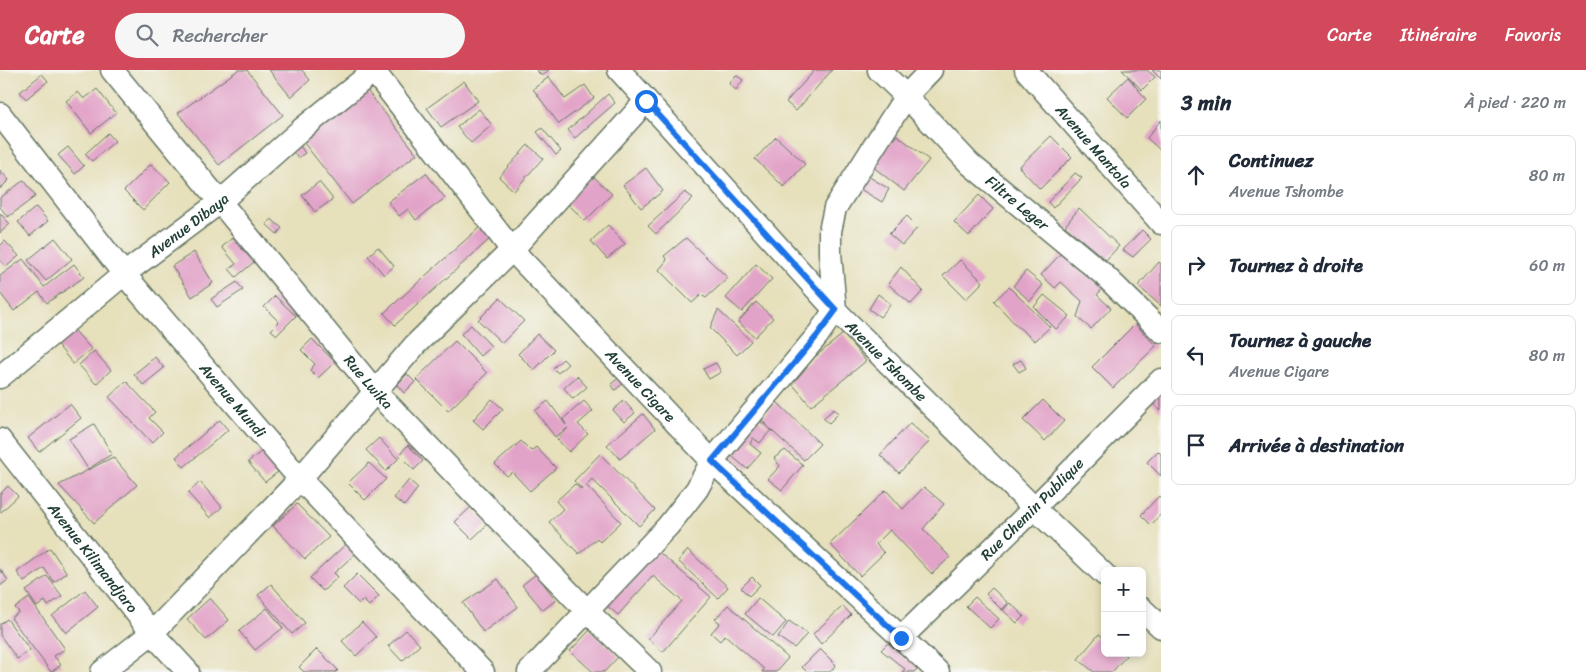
<!DOCTYPE html>
<html lang="fr">
<meta charset="utf-8">
<style>
body{margin:0;font-family:Sriracha,sans-serif;background:#f6f6f7;color:#1f2937}
.controls{position:absolute;right:15px;bottom:15px;display:grid;overflow:hidden;border-radius:8px;box-shadow:0 2px 8px #0003}
.controls button{width:45px;height:45px;display:grid;place-items:center;padding:0;border:0;border-bottom:1px solid #e0e1e3;background:#fff;color:#1f2937;font:25px sans-serif}
.stop{position:absolute;width:15px;height:15px;margin:-11px;border:4px solid #1a73e8;border-radius:50%;background:#fff}
.stop.end{background:#1a73e8;border-color:#fff;box-shadow:0 1px 5px #0008}
.list{margin:0;padding:0;list-style:none}
h2{display:flex;justify-content:space-between;align-items:center;height:65px;margin:0;padding:0 20px;font-size:21px}
h2 small{font-size:16px;font-weight:400;color:#747a83}
.list li{display:grid;grid-template-columns:32px 1fr auto;gap:15px;align-items:center;box-sizing:border-box;height:80px;margin:0 10px 10px;padding:0 10px;border:1px solid #e0e1e3;border-radius:8px}
.list b{display:block;font-size:19px;white-space:nowrap}
.list p{margin:0;font-size:16px;white-space:nowrap;color:#747a83}
.list em{font-size:16px;font-style:normal;color:#747a83}
.icon{flex:none;width:28px;height:28px;fill:none;stroke:currentColor;stroke-width:2;stroke-linecap:round;stroke-linejoin:round}
.map{position:relative;flex:none;width:1161px;height:602px;overflow:hidden}
header{display:flex;align-items:center;gap:30px;box-sizing:border-box;height:70px;padding:0 25px;background:#d1495b;color:#fff}
header strong{font-size:24px}
nav{display:flex;gap:28px;margin-inline-start:auto;font-size:18px}
.search{width:350px;height:45px;background:#f6f6f7;display:flex;align-items:center;gap:12px;box-sizing:border-box;padding:0 18px;border-radius:28px;color:#747a83;font-size:19px}
main{display:flex}
aside{flex:1;background:#fff}
.map>svg:first-child{display:block}
.building{fill:#e2a3c8}
.lines{fill:none;stroke-linecap:round;stroke-linejoin:round}
.street-casing{stroke:#657663;stroke-width:25}
.street{stroke:#fff;stroke-width:22}
.route{stroke:#1a73e8;stroke-width:6}
.labels{text-anchor:middle;dominant-baseline:central;stroke-width:5;stroke-linejoin:round;paint-order:stroke}
.street-label{font-size:15px;fill:#1f3d34;stroke:#f6f6f2}
</style>
<header>
<strong>Carte</strong>
<div class="search"><svg class="icon" aria-label="search" viewBox="0 0 24 24"><circle cx="10" cy="10" r="6"/><path d="M15 15l6 6"/></svg>Rechercher</div>
<nav><a>Carte</a><a>Itinéraire</a><a>Favoris</a></nav>
</header>
<main>
<div class="map">
<svg width="1161" height="602" viewBox="0 0 1161 602">
<rect width="100%" height="100%" fill="#f6f6f2"/>
<filter id="ink" filterUnits="userSpaceOnUse"><feTurbulence type="fractalNoise" baseFrequency=".02" numOctaves="2"/><feDisplacementMap in="SourceGraphic" scale="10" xChannelSelector="R" yChannelSelector="G"/><feConvolveMatrix kernelMatrix="1 2 1 2 8 2 1 2 1" color-interpolation-filters="sRGB"/></filter>
<filter id="wash" filterUnits="userSpaceOnUse"><feTurbulence type="fractalNoise" baseFrequency=".0096" numOctaves="4" result="noise"/><feDisplacementMap in="SourceGraphic" scale="20" xChannelSelector="R" yChannelSelector="G"/><feGaussianBlur stdDeviation="1.12" result="paint"/><feColorMatrix in="noise" values="0 0 0 0 0 0 0 0 0 0 0 0 0 0 0 0 0 1.4 0 .05"/><feComposite in="paint" operator="in"/></filter>
<g filter="url(#wash)">
<rect width="100%" height="100%" fill="#e6e0bb"/>
<g id="blocks">
<path class="building" d="M238,0h9l36,45 -64,50 -41,-52z
M269,0h33l8,10 -19,17z
M536,0h13l-7,6z
M815,0h17l-36,41 -10,-9z
M1122,0h25l8,7 -13,13z
M1152,0h9v9z
M42,4l6,7 -22,18 -6,-7z
M736,5l7,5 -7,10 -7,-6z
M549,7l16,22 20,-14 9,13 -35,26 -26,-35z
M1128,7l18,22 -19,19 -20,-21z
M464,11l14,20 -37,26 -14,-19z
M365,18l52,66 -65,50 -52,-66z
M97,19l19,24 -25,20 -25,-32 12,-9 6,7z
M608,24l7,9 -40,35 -7,-8z
M479,39l13,16 -21,18 -14,-16z
M1161,50v31l-14,-13z
M542,58l19,23 -5,4 -19,-23z
M108,63l7,8 -23,20 -7,-7z
M897,65l32,25 -25,31 -32,-25z
M1051,66l21,21 -32,32 -21,-22z
M776,67l29,27 -21,23 -29,-28z
M298,73l7,10 -7,5 -8,-10z
M528,75l15,13 -29,33 -15,-14z
M68,77l16,19 -9,8 -17,-19z
M151,94l19,18 -27,28 -19,-19z
M646,98l17,23 -22,17 -18,-23z
M0,100l9,10 -9,9z
M426,103l19,25 -29,22 -8,-11 -9,7 -11,-14z
M1075,103l7,5 -29,30 -5,-6z
M593,106l19,18 -27,27 -19,-19z
M868,106l21,13 -7,13 -22,-13z
M24,110l12,16 -28,21 -8,-10v-9z
M319,112l14,17 -18,13 -13,-17z
M685,122l8,6 -37,36 -8,-8z
M979,125l14,14 -24,27 -15,-14z
M36,137l12,14 -18,15 -12,-14z
M1079,138l40,38 -13,14 -41,-34z
M0,143l10,11 -10,9z
M907,146l11,11 -16,18 -13,-11z
M271,149l11,9 -5,6 -11,-10z
M608,155l17,19 -18,15 -16,-18z
M481,156l11,11 -97,88 -11,-12z
M1142,160l9,9 -18,18 -10,-7z
M55,168l17,21 -26,22 -18,-21z
M232,168l22,24 -18,15 -7,-8 7,-5 -14,-17z
M686,168l42,40 -22,20 -5,-3 -9,8 -33,-33 8,-10 -3,-4z
M5,171l14,15 -13,11 -6,-7v-14z
M378,177l16,19 -10,9 -16,-19z
M1065,179l40,37 -8,9 14,13 -20,21 -14,-12 5,-16 -21,-19 -6,6 -14,-13z
M194,182l19,31 -21,14 -20,-31z
M23,189l21,28 30,-23 10,13 -37,26 -8,-11 -25,19 -14,-18v-17z
M960,190l23,22 -17,17 -23,-23z
M1159,192l2,2v42l-23,-20z
M756,194l16,15 -30,33 -16,-14z
M901,197l22,24 -12,13 -23,-20z
M1026,201l17,14 -13,16 -17,-15z
M237,212l6,8 -26,17 -6,-8z
M1009,217l41,40 -15,14 -19,-16 -22,-24z
M878,224l13,10 -11,13 -11,-8z
M1044,225l26,21 -14,13 -22,-22z
M275,226l21,20 -19,19 -6,-5 8,-8 -15,-15z
M500,228l24,23 -22,22 -24,-23z
M756,232l17,16 -18,19 -17,-15z
M718,240l33,31 -14,14 -27,-27z
M69,254l22,25 -18,15 -21,-26z
M1135,254l21,22 -43,42 -21,-21z
M471,255l20,21 -11,10 -19,-22z
M537,264l17,16 -20,20 -16,-16z
M843,264l23,27 -55,45 -23,-27z
M312,269l23,23 -17,16 -8,-8 5,-6 -14,-14z
M455,271l32,32 -39,38 -32,-32z
M94,281l17,19 -15,14 -17,-19z
M155,287l9,11 -21,17 -9,-11z
M563,289l5,5 -10,9 -5,-5z
M1021,290l5,8 -7,4 -6,-8z
M716,293l5,9 -12,7 -6,-10z
M407,304l8,8 -11,11 -7,-8z
M577,306l10,11 -14,12 -9,-11z
M620,307l4,6 -9,7 -4,-6z
M126,311l29,31 -6,6 14,14 -11,11 -43,-46z
M1161,318v23l-12,-11z
M492,329l11,10 -20,20 -10,-9z
M1043,330l21,21 -19,20 -22,-21z
M548,331l18,24 -3,-6 21,-18 9,10 -15,13 10,10 -19,18 -12,-13 11,-11 -13,9 -20,-26z
M624,331l11,12 -11,9 -11,-12z
M777,332l43,42 -16,16 -33,-30 -10,-11z
M70,334l11,14 -42,34 -11,-14z
M834,339l5,4 -10,10 -6,-5z
M643,344l12,15 -35,30 -13,-14z
M754,346l17,14 -11,13 -7,-5 -3,6 11,9 -14,16 -22,-19z
M220,350l8,10 -44,37 -8,-10z
M910,353l20,18 -31,32 -19,-18z
M94,354l18,30 -24,15 -19,-30z
M379,368l19,21 -12,12 -20,-21z
M521,371l10,10 5,-4 20,21 -26,23 -18,-19 -5,4 -12,-12z
M408,375l15,16 -9,9 -15,-15z
M785,380l18,15 -21,25 -14,-11 12,-13 -6,-8z
M262,381l16,21 -13,10 -17,-20z
M1158,381l3,3v22l-14,-14z
M600,384l55,56 -16,16 -47,-47 -6,6 35,37 -21,20 -3,-4 -18,16 -30,-32 14,-13 -7,-8 19,-17 6,6 1,-1 -8,-8z
M113,387l24,28 -43,38 -35,-38z
M369,393l17,16 -21,21 -17,-17z
M409,410l9,8 -14,18 -10,-8z
M200,412l22,25 -12,11 -22,-25z
M8,416l10,10 -18,17v-19z
M924,417l20,17 -21,25 27,28 -18,17 -42,-44 -14,14 8,9 -24,23 -30,-32 56,-54 17,19z
M1159,426l2,2v16l-10,11 -10,-10z
M297,434l32,33 -24,22 -32,-33z
M471,437l17,17 -16,15 -17,-17z
M347,473l9,10 -22,20 4,4 -15,14 -13,-13z
M653,477l58,50 -48,55 -15,-13 34,-38 -29,-25 -35,39 -14,-12z
M50,478l17,25 -13,9 -10,-14 -20,14 -7,-10z
M688,480l40,37 -10,11 -40,-37z
M0,499l8,11 -8,6z
M357,504l22,22 -10,10 -6,-6 -4,4 -16,-16z
M536,504l20,26 -13,10 -21,-25z
M47,506l15,20 -14,10 -3,-5 -8,6 -11,-16z
M752,507l8,8 -11,11 -8,-8z
M498,509l20,28 -35,25 -20,-29z
M271,514l34,39 -13,11 -34,-39z
M992,518l16,15 -6,7 -16,-16z
M85,520l13,17 -32,26 -14,-17z
M975,527l24,22 -9,9 -24,-22z
M29,528l36,51 -11,7 7,9 -10,7 -40,-54 8,-6 -4,-4z
M210,528l19,22 -23,20 -19,-21z
M758,528l28,24 -13,15 -28,-23z
M1010,533l14,13 -7,7 -14,-13z
M728,535l60,53 -12,14h-14l2,-3 -39,-34 -5,6 -9,-8 9,-10 -5,-4z
M843,536l8,9 -30,29 -8,-10z
M267,538l16,20 -28,22 -16,-19z
M7,549l23,31 -13,9 -17,-24v-11z
M789,551l18,13 -13,14 -16,-11z
M362,552l14,15 -20,19 -14,-15z
M406,560l14,15 -18,16 -14,-15z
M590,560l29,26 -15,16h-11l-23,-21z
M1099,564l6,5v14h17l4,3 -14,16h-18l-16,-13z
M888,573l30,25 -4,4h-12l3,-3 -24,-19z
M317,579l21,21 -2,2h-32l-5,-5z
M820,579l16,16 -6,7h-23l-5,-5z"/>
</g>
</g>
<g filter="url(#ink)">
<use href="#blocks" fill-opacity="0" stroke="#657663" stroke-width="1"/>
<g class="lines">
<g class="street-casing">
<g id="street">
<path id="s1" d="M112,0l263,321 212,220 63,61"/>
<path id="s2" d="M373,0l139,180 200,211 226,211"/>
<path id="s3" d="M619,0l216,240 199,198 71,67"/>
<path id="s4" d="M879,0l27,26 64,68 133,110 58,57"/>
<path id="s5" d="M1026,0l135,153"/>
<path id="s6" d="M0,44l124,160 176,205 183,193"/>
<path id="s7" d="M0,307l124,-103 96,-72 82,-73 73,-59"/>
<path id="s8" d="M0,370l152,193 36,39"/>
<path d="M1142,539l19,18"/>
<path id="s9" d="M901,568l133,-130 127,-128"/>
<path d="M102,602l50,-39 62,-64 86,-90 115,-134 97,-95 134,-149"/>
<path d="M529,602l139,-146 29,-37 15,-28 105,-125 18,-26 -5,-57v-22l5,-23 71,-112 25,-26"/>
</g>
</g>
<use href="#street" class="street"/>
</g>
</g>
<g class="lines" filter="url(#ink)">
<path class="route" d="M646,31l190,209 -19,26 -105,125 189,177"/>
</g>
<g class="labels">
<g class="street-label">
<text stroke="none"><textPath href="#s5" startOffset="102">Avenue Mantola</textPath></text>
<text stroke="none"><textPath href="#s4" startOffset="192">Filtre Leger</textPath></text>
<text stroke="none"><textPath href="#s7" startOffset="242">Avenue Dibaya</textPath></text>
<text stroke="none"><textPath href="#s3" startOffset="395">Avenue Tshombe</textPath></text>
<text stroke="none"><textPath href="#s1" startOffset="404">Rue Lwika</textPath></text>
<text stroke="none"><textPath href="#s2" startOffset="414">Avenue Cigare</textPath></text>
<text stroke="none"><textPath href="#s6" startOffset="369">Avenue Mundi</textPath></text>
<text stroke="none"><textPath href="#s9" startOffset="184">Rue Chemin Publique</textPath></text>
<text stroke="none"><textPath href="#s8" startOffset="150">Avenue Kilimandjaro</textPath></text>
</g>
</g>
</svg>
<div class="controls">
<button>+</button>
<button>−</button>
</div>
<div class="stop" style="left:646px;top:31px"></div>
<div class="stop end" style="left:901px;top:568px"></div>
</div>
<aside>
<h2>3 min<small>À pied · 220 m</small></h2>
<ul class="list">
<li><svg class="icon" aria-label="ahead" viewBox="0 0 24 24"><path d="M12 20V5M6 11l6-6 6 6"/></svg><div><b>Continuez</b><p>Avenue Tshombe</p></div><em>80 m</em></li>
<li><svg class="icon" aria-label="right" viewBox="0 0 24 24"><path d="M7 20v-9h11M14 6l5 5-5 5"/></svg><div><b>Tournez à droite</b></div><em>60 m</em></li>
<li><svg class="icon" aria-label="left" viewBox="0 0 24 24"><path d="M17 20v-9H6M10 6l-5 5 5 5"/></svg><div><b>Tournez à gauche</b><p>Avenue Cigare</p></div><em>80 m</em></li>
<li><svg class="icon" aria-label="arrive" viewBox="0 0 24 24"><path d="M6 21V4h12l-3 4 3 4H6"/></svg><div><b>Arrivée à destination</b></div></li>
</ul>
</aside>
</main>
